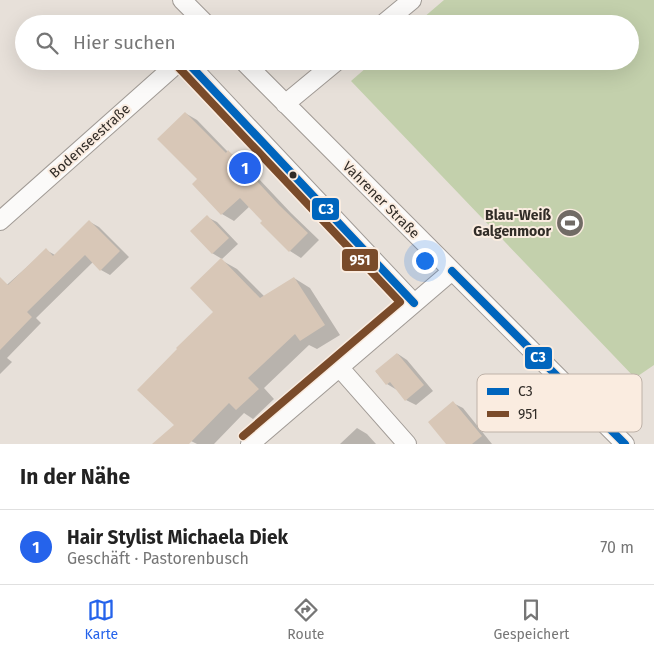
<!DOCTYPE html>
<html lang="de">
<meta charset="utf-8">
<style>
body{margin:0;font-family:"Fira Sans",sans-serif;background:#f2f2f2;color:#222}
.you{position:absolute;left:424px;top:260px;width:18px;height:18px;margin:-12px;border:4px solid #fff;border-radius:50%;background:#1a73e8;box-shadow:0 0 0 8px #1a73e833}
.badge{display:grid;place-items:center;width:32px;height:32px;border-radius:50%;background:#2563eb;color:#fff;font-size:16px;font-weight:700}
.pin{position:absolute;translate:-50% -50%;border:2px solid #fff;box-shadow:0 1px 5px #0006}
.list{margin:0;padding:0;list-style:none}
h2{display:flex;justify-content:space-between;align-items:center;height:65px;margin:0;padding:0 20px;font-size:21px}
h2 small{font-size:16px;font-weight:400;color:#767676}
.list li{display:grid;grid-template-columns:32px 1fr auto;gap:15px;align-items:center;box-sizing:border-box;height:75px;padding:0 20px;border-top:1px solid #e0e0e0}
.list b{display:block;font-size:19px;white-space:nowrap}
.list p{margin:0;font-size:16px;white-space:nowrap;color:#767676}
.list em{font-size:16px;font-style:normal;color:#767676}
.icon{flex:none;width:28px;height:28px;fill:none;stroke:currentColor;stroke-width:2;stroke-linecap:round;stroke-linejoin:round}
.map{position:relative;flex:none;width:654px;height:444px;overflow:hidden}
.search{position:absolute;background:#fff;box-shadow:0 5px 20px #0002;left:15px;right:15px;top:15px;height:55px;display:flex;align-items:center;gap:12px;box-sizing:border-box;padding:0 18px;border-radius:28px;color:#767676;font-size:19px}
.sheet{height:140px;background:#fff}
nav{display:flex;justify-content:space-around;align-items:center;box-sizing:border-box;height:70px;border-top:1px solid #e0e0e0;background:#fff;font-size:14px;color:#767676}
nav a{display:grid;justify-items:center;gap:2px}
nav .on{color:#2563eb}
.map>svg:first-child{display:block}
.green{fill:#c3d0ac}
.shadow{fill:#0003}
.building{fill:#d8c7b7}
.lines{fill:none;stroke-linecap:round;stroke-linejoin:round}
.street-casing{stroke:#a09a95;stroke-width:20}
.street{stroke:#fbfaf9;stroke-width:18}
.bus-1-casing{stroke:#faece0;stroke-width:11}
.bus-2-casing{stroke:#faece0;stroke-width:11}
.bus-1{stroke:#0065bd;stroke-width:8}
.bus-2{stroke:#7a4b2a;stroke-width:8}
.bus-dot{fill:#312c27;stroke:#faece0;stroke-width:2}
.labels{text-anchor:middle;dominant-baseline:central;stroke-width:4;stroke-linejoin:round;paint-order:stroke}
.street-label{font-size:14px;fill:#312c27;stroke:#faece0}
.poi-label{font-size:14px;font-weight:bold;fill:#312c27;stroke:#faece0;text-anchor:end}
.key{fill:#faece0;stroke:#beb2a8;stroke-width:1}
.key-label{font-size:14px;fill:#312c27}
.line-badge{stroke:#faece0;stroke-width:2}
.badge-label{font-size:14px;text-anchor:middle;font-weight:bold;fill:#fff}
</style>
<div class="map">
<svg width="654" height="444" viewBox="0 0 654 444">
<rect width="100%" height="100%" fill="#e7e0d9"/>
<path class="green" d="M444,0h210v365l-19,13 -284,-297 23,-20h256v-37h-214z"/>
<path class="shadow" d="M185,113l12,7 31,32 12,7 51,54 28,27 -18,18 -11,-7 -40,-45 -16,15 -12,-7 -28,-30 5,-5z
M207,217l10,5 21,22 -16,15 -10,-6z
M90,222l9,5 30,30 -19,18 -9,-5 -8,-8 -57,56 5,5 -34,35 5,4 -12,12v-83l46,-41 9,5z
M221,260l16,9 28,28 29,-19 16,10 30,47 -23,14 -8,-4 -45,43 10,11 -21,20 -9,-6 -30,31h-17l-6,-3 24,-129z
M398,354l9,6 26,31 -17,14 -10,-5 -9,-10 -10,-6 -11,-12z
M453,403l10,5 29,36h-44l-18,-22z
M357,428l10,6 9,10h-36z"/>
<path class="building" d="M185,112l41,41 2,-3 51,55 29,28 -19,19 -29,-29 2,-2 -22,-23 -19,17 -29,-31 5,-5 -40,-40z
M207,215l22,23 -17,16 -22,-23z
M89,220l31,31 -20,20 -15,-16 -58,57 5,5 -32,33v-73l8,8 38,-37 7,8z
M221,258l39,40 34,-21 31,48 -25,16 -5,-7 -47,44 11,11 -23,21 -7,-7 -40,41h-37l22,-19 -37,-35 40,-41 -1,-1 37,-36 -23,-24z
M397,353l27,32 -19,16 -15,-19 -4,3 -11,-14z
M453,401l29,35 -10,8h-26l-18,-22z"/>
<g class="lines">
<g class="street-casing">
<path id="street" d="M182,0l24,24
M383,24l29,-24
M186,61l228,242
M243,61l382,383
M285,104l52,-43
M0,221l180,-160
M339,367l68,77
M250,444l202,-173"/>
</g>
<use href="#street" class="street"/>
<g class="bus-1-casing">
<path id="bus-1" d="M186,61l228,242
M452,271l173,173"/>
</g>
<g class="bus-2-casing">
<path id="bus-2" d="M179,68l221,234 -157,134"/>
</g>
<use href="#bus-1" class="bus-1"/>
<use href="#bus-2" class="bus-2"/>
</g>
<defs>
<g id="stadium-disc" transform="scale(1.4375)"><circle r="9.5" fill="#716b65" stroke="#faece0"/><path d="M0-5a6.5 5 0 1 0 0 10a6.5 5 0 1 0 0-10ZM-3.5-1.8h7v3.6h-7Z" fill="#fff"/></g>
</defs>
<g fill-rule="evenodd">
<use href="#stadium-disc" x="570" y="223"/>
</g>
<circle class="bus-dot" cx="293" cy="175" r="4.5"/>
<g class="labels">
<g class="street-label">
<text transform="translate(90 141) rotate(-42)">Bodenseestraße</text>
<text transform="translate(381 200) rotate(45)">Vahrener Straße</text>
</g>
<g class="poi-label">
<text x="551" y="215">Blau-Weiß<tspan x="551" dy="16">Galgenmoor</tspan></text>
</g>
</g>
<rect x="477" y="374" width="165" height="58" rx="8" class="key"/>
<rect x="487" y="388" width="22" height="7" fill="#0065bd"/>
<rect x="487" y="411" width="22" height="6" fill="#7a4b2a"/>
<g class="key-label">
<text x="518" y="396">C3</text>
<text x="518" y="419">951</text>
</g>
<g class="line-badge">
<rect x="311" y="197" width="29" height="24" rx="5" fill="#0065bd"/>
<rect x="341" y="248" width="38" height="24" rx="5" fill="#7a4b2a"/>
<rect x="524" y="346" width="29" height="24" rx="5" fill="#0065bd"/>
</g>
<g class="badge-label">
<text x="326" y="214">C3</text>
<text x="360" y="265">951</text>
<text x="538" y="362">C3</text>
</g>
</svg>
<div class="you"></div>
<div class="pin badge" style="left:245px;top:168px">1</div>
<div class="search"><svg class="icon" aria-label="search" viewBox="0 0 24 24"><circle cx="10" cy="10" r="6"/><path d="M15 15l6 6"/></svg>Hier suchen</div>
</div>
<section class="sheet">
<h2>In der Nähe<small></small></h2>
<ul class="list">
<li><span class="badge">1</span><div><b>Hair Stylist Michaela Diek</b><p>Geschäft · Pastorenbusch</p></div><em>70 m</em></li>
</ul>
</section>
<nav>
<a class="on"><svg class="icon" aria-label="map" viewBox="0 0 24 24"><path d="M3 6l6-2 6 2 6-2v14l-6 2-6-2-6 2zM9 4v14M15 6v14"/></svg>Karte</a>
<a><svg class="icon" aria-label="directions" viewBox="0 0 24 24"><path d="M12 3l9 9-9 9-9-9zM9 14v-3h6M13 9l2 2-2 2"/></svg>Route</a>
<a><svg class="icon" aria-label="saved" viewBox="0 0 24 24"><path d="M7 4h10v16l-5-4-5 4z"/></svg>Gespeichert</a>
</nav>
